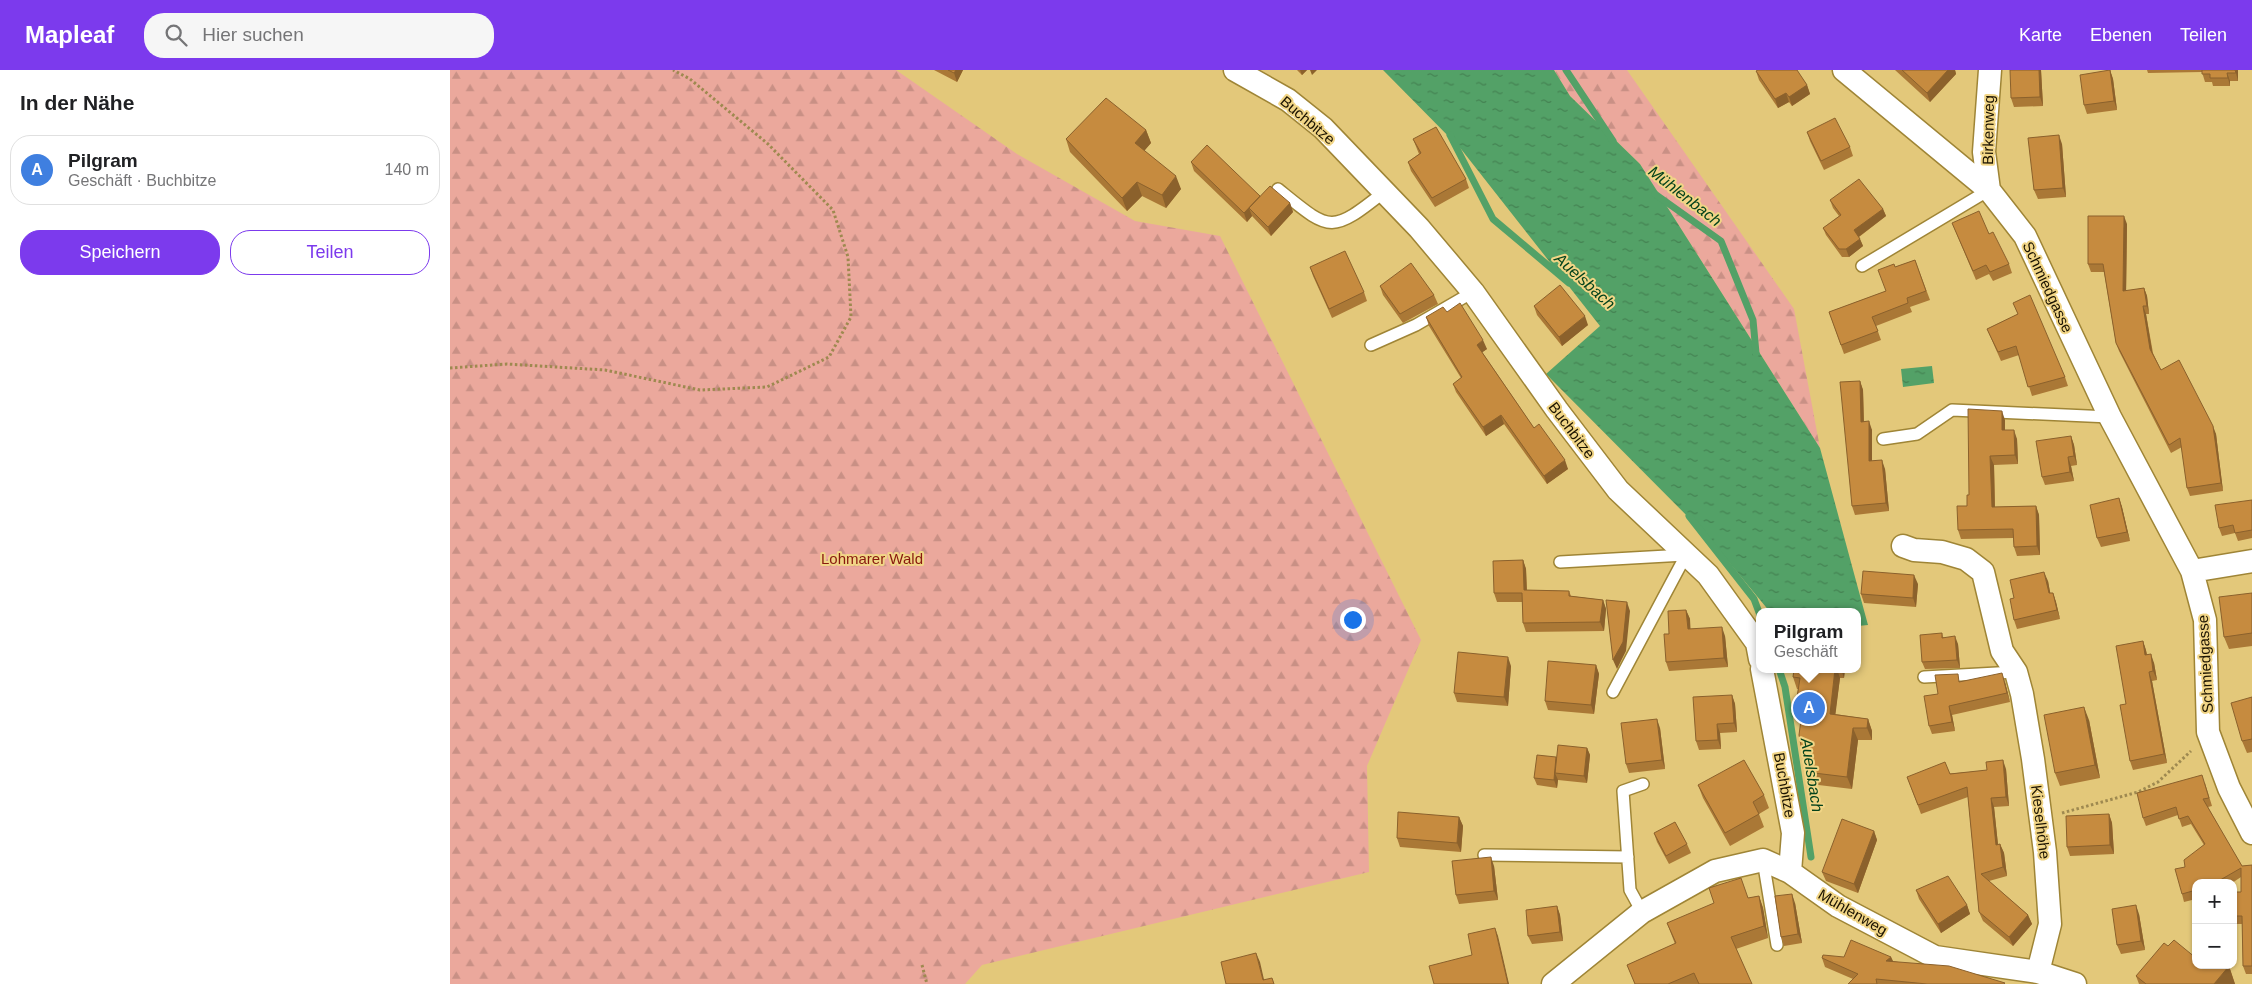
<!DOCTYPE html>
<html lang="de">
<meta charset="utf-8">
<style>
body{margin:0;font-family:Arial,sans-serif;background:#f6f6f6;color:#202124}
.controls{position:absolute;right:15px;bottom:15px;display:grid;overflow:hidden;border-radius:10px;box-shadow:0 1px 4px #0004}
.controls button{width:45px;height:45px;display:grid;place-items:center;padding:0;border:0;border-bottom:1px solid #e0e0e0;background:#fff;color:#202124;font:25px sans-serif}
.you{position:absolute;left:902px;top:549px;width:18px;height:18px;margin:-12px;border:4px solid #fff;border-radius:50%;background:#1a73e8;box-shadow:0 0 0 8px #1a73e833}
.badge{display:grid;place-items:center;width:32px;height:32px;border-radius:50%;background:#7c3aed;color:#fff;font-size:16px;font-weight:700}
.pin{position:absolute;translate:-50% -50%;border:2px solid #fff;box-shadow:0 1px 5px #0006}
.popup{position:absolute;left:1306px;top:538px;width:105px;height:65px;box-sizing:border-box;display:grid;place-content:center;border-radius:10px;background:#fff;filter:drop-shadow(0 1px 4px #0005);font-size:16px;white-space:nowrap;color:#757577}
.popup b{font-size:19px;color:#202124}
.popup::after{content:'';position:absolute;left:50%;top:100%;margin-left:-10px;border:10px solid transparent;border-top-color:#fff}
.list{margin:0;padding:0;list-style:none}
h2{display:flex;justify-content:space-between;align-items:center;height:65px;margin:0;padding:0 20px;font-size:21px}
h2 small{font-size:16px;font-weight:400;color:#757577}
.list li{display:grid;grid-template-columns:32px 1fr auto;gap:15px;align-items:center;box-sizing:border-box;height:70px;margin:0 10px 10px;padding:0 10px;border:1px solid #e0e0e0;border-radius:20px}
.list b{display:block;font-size:19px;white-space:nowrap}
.list p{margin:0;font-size:16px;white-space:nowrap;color:#757577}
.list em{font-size:16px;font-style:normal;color:#757577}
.actions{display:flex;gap:10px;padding:15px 20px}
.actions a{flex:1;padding:11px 0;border:1px solid #7c3aed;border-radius:20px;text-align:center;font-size:18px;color:#7c3aed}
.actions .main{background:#7c3aed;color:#fff}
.icon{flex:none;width:28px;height:28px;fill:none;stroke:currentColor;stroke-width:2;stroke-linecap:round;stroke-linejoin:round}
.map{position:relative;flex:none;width:1802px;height:914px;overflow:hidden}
header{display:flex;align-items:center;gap:30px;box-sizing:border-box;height:70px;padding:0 25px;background:#7c3aed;color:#fff}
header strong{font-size:24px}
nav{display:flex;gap:28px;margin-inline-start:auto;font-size:18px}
.search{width:350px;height:45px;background:#f6f6f6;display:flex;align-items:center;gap:12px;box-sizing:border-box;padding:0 18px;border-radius:20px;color:#757577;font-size:19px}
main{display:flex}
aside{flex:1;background:#fff}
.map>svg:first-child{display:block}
.forest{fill:url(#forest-firs)}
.water{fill:url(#water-ripples)}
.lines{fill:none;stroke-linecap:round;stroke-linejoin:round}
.stream{stroke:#53a167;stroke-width:7}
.service-casing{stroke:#9f8536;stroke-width:14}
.minor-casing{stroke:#9f8536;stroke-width:25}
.path{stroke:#9e8950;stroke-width:3;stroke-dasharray:2.5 2.5;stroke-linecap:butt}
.service{stroke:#fff;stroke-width:11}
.minor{stroke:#fff;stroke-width:22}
.wall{fill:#aa7836}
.shaded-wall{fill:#8b612c}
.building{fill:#c68b3f;stroke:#8b612c}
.labels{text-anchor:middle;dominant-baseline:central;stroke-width:4;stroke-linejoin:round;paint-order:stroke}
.street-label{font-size:15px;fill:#1b1300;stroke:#f1d586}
.park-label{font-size:15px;fill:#88190e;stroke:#f1d586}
.water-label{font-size:16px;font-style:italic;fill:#03421b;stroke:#f1d586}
</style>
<header>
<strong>Mapleaf</strong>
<div class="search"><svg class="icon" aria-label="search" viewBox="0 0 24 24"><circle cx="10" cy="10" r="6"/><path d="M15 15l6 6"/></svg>Hier suchen</div>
<nav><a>Karte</a><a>Ebenen</a><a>Teilen</a></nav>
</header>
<main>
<aside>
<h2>In der Nähe<small></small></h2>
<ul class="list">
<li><span class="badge" style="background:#3f7fe0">A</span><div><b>Pilgram</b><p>Geschäft · Buchbitze</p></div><em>140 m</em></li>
</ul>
<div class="actions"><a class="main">Speichern</a><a>Teilen</a></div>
</aside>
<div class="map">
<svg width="1802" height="914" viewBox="0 0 1802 914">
<defs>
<pattern id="forest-firs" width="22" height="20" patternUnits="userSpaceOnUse" patternTransform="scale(1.25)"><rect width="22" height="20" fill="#eba89c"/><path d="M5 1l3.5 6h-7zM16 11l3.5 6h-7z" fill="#c99085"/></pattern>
<pattern id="water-ripples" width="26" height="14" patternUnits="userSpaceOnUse" patternTransform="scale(1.25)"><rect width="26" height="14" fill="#53a167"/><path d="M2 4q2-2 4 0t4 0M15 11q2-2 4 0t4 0" fill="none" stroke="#448252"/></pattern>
</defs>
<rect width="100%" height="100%" fill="#e3c87a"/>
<path class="forest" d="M0,0h446l121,84 118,67 85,15 201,404 -54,126 2,106 -387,93 -17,19h-515z
M1104,0h73l167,239 26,139 -180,-284 -70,-68z"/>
<path class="water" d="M933,0h171l16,26 70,68 180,284 48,177 -10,1v-14h-88l-61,-74 -163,-164 54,-48 -139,-177z
M1482,296l2,17 -31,4 -2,-18z"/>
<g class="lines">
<path class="stream" d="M1116,0l47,71
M1000,65l43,84 76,64
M1205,124l66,47 32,79 3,33
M1239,446l65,83 6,16
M1329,599l6,18 26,170"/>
<g class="service-casing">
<path id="service" d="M828,119c52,42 52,46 106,3
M1412,196l127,-76
M921,275l45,-20 57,-33
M1433,369l34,-5 35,-24 158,7
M1110,492l125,-7
M1474,607l91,-5
M1163,622l73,-137
M1034,785l144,2
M1313,790l14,85
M1192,842l-12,-22 -7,-99 20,-7"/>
</g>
<g class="minor-casing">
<path id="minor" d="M785,0l53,30 35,28 96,100 54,64 84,118 61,80 90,85 49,68 3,16
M1394,0l145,120 36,46 85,181 82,154 13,49 3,112 21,56 23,45
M1539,120l-5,-38 6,-82
M1453,476l11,4 28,2 24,7 17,13 19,79 14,21 6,22 11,65 12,93 5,72 -12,48
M1742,501l60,-10
M1312,599l31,164 -3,39
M1103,914l89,-72 73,-41 48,-11 27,12 48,34 97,51 103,15 37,12"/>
</g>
<path class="path" d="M0,298l57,-4 98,6 95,20 67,-3 62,-30 22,-40 -3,-60 -15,-47 -65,-66 -78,-65 -17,-9
M1612,743l76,-21 20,-10 33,-31
M472,895l5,19"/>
<use href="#service" class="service"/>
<use href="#minor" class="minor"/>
</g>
<path class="wall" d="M484,0h29l-6,12z
M847,0h10l-5,5z
M1445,0h60l1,4 -26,28z
M1591,0l2,36 -29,1 -3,-9z
M1660,0l3,9 4,31 -30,4 -3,-9z
M1697,0h91v11h-8v5h-17l-1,-4h-7l-3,-10 -54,1z
M1306,1l51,14 3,9 -18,12 -3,-4 -11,6 -19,-28z
M696,60l5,13 -7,7 37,39 -15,19 -24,-12 -15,15 -57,-59 -4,-13z
M1357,62l43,15 3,9 -29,14 -14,-29z
M963,69l53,40 3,9 -34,19 -24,-36 -3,-9 11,-8z
M1612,74l4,53 -28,2 -4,-9z
M741,92l69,34 30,7 3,9 -22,24 -19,-20 -5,6 -53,-51z
M1380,130l53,9 3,7 -27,21 4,9 -14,11h-7l-16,-22 -3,-7 16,-12 -6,-8z
M1502,153l37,11 20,30 3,9 -19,8 -4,-7 -13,6z
M1677,154l-1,67 18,-3 3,8 2,18h-3l7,39 8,17 55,64 7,57 -33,5 -3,-8 -5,-41 -11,6 -52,-102 -3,-8 -12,-71h-13l-3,-8z
M1465,190l15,40 -20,7 2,5 -36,14 5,14 -37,14 -15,-42 57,-21 9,-24z
M860,197l54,25 3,9 -35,17 -19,-42z
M930,216l54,9 4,9 -35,19 -20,-28z
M1563,233l52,74 3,9 -36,10 -13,-41 -18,6 -14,-32 31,-15z
M1084,236l54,19 -26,21 -25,-31z
M997,242l40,37 -5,3 52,76 34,41 -21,15 -43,-60 -18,12 -30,-44 -3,-8 8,-6 -32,-52 -3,-9z
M1410,311l3,9 1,32 8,8v31l13,8 4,42 -34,4 -3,-9z
M1555,350v10l12,9 1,25 -24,1 1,42 41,-1 3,9 1,40 -23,1 -3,-9 -1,-9 -52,1 -3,-9 9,-24 2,-11z
M1621,366l3,9 3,20 -6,1 3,15 -29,4 -3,-8z
M1669,428l3,9 8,34 -29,6 -4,-9z
M1802,430v38l-14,3 -3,-8 -13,3 -3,-8z
M1073,490l3,9 1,21 42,1 2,5 32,4 3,9 -2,22 -78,1 -3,-9 -1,-21h-25l-3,-9z
M1598,511l2,12h3l3,9 4,17 -43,10 -3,-9v-22z
M1468,514l-2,23 -52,-4 -3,-9z
M1802,523v53l-23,3 -5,-12z
M1236,540l4,9v10l35,7 3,31 -59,4 -3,-9 3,-28z
M1492,563l1,4 15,7 2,24 -35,1 -3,-7z
M1693,571l4,13 7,9 3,17 -5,1 15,82 -34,7 -3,-9z
M1146,595l3,9 -5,40 -46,-4 -3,-9z
M1061,596l-3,40 -51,-4 -3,-9z
M1344,599h51l-1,9h-4l-5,36 33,5 4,12v9h-14l-6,49 -42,-5 -4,-12 -5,-48 -1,-1 -5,-12 3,-22h-1l-4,-12z
M1511,611l44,1 5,20 -58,13 3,16 -23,3 -3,-8 9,-32z
M1282,625l3,9 2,28 -17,1 1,16 -22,1 -3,-9z
M1802,627v55l-5,1 -5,-12z
M1639,650l11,58 -40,8 -5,-13z
M1210,658l5,41 -36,4 -3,-9z
M1137,678l3,7 -3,28 -29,-3 -1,8 -20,-3 -3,-7 22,-21z
M1556,699l3,37 -15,1 4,38 2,-1 4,9 3,23 -18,5 39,34 4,9 -19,22 -30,-25 -4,-9 -11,-115 -47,17 -14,-37z
M1755,713l7,23 -4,1 15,27 19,32 10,-1v109h-6l-3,-8 -1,-42h-6l-3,-6v-26h8v-15l-9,6h-36v16l-12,3 -2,-8 3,-27 19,-22 -13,-21 -9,3 -4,-12 -32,11 -3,-8z
M1248,715l66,10 5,13 -10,6 5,13 -34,19 -27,-48z
M1659,744l3,9 2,31 -44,2 -3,-9z
M1009,747l4,9 -2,26 -61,-5 -3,-9z
M1424,761l3,9 -19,53 -32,-12 -4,-9z
M1204,763l33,11 4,9 -22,11 -12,-22z
M1044,796l4,34 -39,4 -3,-9z
M1466,820l51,15 3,9 -29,19 -22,-34z
M1309,826l4,12 5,30 -32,11 16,35h-117l-8,-19 48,-21 -8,-21 81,-25z
M1345,833l7,40 -18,3 -3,-9z
M1107,836l3,9 3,26 -31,3 -4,-8z
M1689,844l6,36 -24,4 -4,-9z
M1394,887h47l2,4 112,22v1h-157l5,-5 -28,-12 -3,-9z
M1755,896h24l6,18h-96l-3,-8z"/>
<path class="shaded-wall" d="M506,0h7l-6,12 -3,-9z
M850,0h7l-5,5z
M860,0h7l-5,5z
M1498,0h7l1,4 -26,28 -3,-9z
M1589,0h2l2,36 -3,-9z
M1660,0l3,9 4,31 -3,-9z
M1785,0h3v11l-2,-8z
M1777,3l3,8v5l-2,-8z
M1357,15l3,9 -18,12 -3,-9z
M1336,23l3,9 -11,6 -3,-9z
M696,60l5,13 -11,13 -5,-13z
M1609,65l3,9 4,53 -3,-9z
M726,106l5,13 -15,19 -4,-13z
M687,112l5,14 -15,15 -5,-13z
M810,126l-11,12 3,8 -5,6 -3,-9z
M840,133l3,9 -22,24 -3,-9z
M1433,139l3,7 -29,22 -3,-8z
M1674,146l3,8 -1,75 -3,-8z
M1410,169l3,7 -14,11 -3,-8z
M1694,218l3,8 2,18 -2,-8z
M1693,236l3,8 7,43 -3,-8z
M1135,246l3,9 -26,21 -3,-9z
M1033,270l4,9 -7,5 -3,-9z
M1410,311l3,9 1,41 -3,-9z
M1552,341l3,9v19l-3,-9z
M1051,345l3,9 -18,12 -3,-9z
M1419,351l3,9v40l-3,-9z
M1763,356l3,8 7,57 -2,-8z
M1564,360l3,9 1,25 -3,-9z
M1621,366l3,9 3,20 -3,-9z
M1540,386l4,9 1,51 -3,-9z
M1618,387l3,9 3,15 -4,-9z
M1115,390l3,9 -21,15 -3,-8z
M1432,390l3,9 4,42 -3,-8z
M1669,428l3,9 8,34 -3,-9z
M1586,436l3,9 1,40 -3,-9z
M1073,490l3,9 1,30 -3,-9z
M1594,502l4,9 4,21 -3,-9z
M1464,505l4,9 -2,23 -3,-9z
M1603,523l3,9 4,17 -3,-9z
M1153,530l3,9 -2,22 -4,-9z
M1177,532l3,9 -4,40 -9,18 -4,-9z
M1236,540l4,9 1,19 -3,-9z
M1272,557l3,9 3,31 -4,-9z
M1505,566l3,8 2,24 -3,-8z
M1693,571l3,9 2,14 -3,-9z
M1701,584l3,9 3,17 -4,-9z
M1058,587l3,9 -3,40 -4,-9z
M1146,595l3,9 -5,40 -3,-9z
M1385,599h2l3,9 -6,48 -4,-12z
M1391,599h4l-1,9z
M1699,602l3,9 15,82 -3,-9z
M1552,603l3,9 5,20 -3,-9z
M1282,625l3,9 2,28 -3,-9z
M1499,636l3,9 3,16 -3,-9z
M1634,637l5,13 11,58 -5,-13z
M1207,649l3,9 5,41 -3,-9z
M1418,649l4,12v9l-5,-12z
M1267,654l3,9 1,16 -3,-9z
M1403,658l5,12 -6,49 -5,-12z
M1137,678l3,7 -3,28 -3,-7z
M1106,687l-1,16 3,7 -1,8 -3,-8z
M1553,690l3,9 3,37 -3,-9z
M1541,728l3,9 5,47 -3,-9z
M1659,744l3,9 2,31 -4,-9z
M1009,747l4,9 -2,26 -4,-9z
M1424,761l3,9 -19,53 -4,-9z
M1550,774l4,9 3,23 -4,-9z
M1041,787l3,9 4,34 -4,-9z
M1342,824l3,9 7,40 -4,-9z
M1309,826l4,12 5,30 -4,-12z
M1517,835l3,9 -29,19 -3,-9z
M1686,835l3,9 6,36 -4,-9z
M1107,836l3,9 3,26 -3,-9z
M1578,845l4,9 -19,22 -4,-9z
M1045,858l3,8 11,48h-1z
M806,883l4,9 5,22 -2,-4z
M1441,887l4,9 -9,-5z
M1779,896l6,18h-21z"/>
<path class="building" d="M498,0h8l-2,3z
M1308,0h39l10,15 -18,12 -3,-4 -11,6 -19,-28z
M1452,0h46l-21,23z
M1560,0h29l1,27 -29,1z
M1660,0l4,31 -30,4 -4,-30z
M1752,0h33l1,3h-9l1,5h-18v-4h-8z
M656,28l40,32 -11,13 41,33 -14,19 -25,-13 -15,16 -56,-59z
M1385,48l15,29 -29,14 -14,-29z
M986,57l30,52 -34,19 -24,-36 13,-9 -8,-14z
M1609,65l4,53 -29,2 -6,-52z
M757,75l53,51 -16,17 -53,-51z
M1409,109l24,30 -29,21 6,9 -14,10h-7l-16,-21 18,-13 -11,-15z
M820,116l20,17 -22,24 -19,-19z
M1529,141l10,23 4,-2 16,32 -19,8 -4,-7 -13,6 -21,-48z
M1638,146h36l-1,75 21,-3 3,18h-4l7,43 11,21 18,-10 34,66 8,57 -34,5 -7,-50 -11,7 -53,-102 -13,-79h-15z
M895,181l19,41 -35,17 -19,-42z
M1465,190l11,31 -19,7 1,5 -36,14 6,14 -37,14 -12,-33 57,-21 -8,-21 16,-6 1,3z
M961,193l23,32 -34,19 -20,-28z
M1110,215l25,31 -26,21 -25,-31z
M1580,225l35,82 -37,10 -12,-41 -18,6 -11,-23 31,-15 -5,-11z
M1010,233l23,37 -6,5 57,83 5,-4 26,36 -21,16 -43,-61 -18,12 -30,-43 9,-7 -36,-60 17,-10 4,5z
M1410,311l1,41 8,-1v40l13,-1 4,43 -34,3 -12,-124z
M1518,339l34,2v19h12l1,25 -25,1 2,51 44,-1 1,40 -23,1 -1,-18 -55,1 -1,-24h10v-11h2z
M1621,366l3,20 -6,1 2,15 -28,5 -6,-36z
M1669,428l8,34 -30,6 -7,-33z
M1802,430v30l-17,3 -2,-8 -14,3 -4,-23z
M1073,490l1,30 45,1v5l34,4 -3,22 -77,1 -1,-30h-28l-1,-32z
M1413,501l51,4 -1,23 -52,-4z
M1594,502l5,21h4l4,17 -43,10 -4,-21 4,-1 -4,-18z
M1802,523v40l-28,4 -5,-40z
M1156,530l21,2 -4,40 -10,18z
M1236,540l2,19 34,-2 2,31 -58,4 -2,-28h5l-1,-23z
M1492,563v5l13,-2 2,24 -35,2 -2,-27z
M1693,571l2,14 6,-1 2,17 -4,1 15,82 -34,7 -10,-56 6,-1 -10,-58z
M1008,582l50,5 -4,40 -50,-4z
M1098,591l48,4 -5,40 -46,-4z
M1344,599h41l-5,45 38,5 -1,9h-14l-6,49 -41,-5 -7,-37 3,-23 -7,-1 5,-33 -7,-1z
M1552,603l5,20 -58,13 3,16 -23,4 -5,-30 14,-2 -3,-19 23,-1 1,8z
M1282,625l2,28 -17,1 1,16 -22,1 -3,-44z
M1802,627v42l-10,2 -11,-38z
M1634,637l11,58 -40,8 -11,-58z
M1207,649l5,41 -36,4 -5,-41z
M1108,675l29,3 -3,28 -29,-3z
M1087,685l19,2 -2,23 -20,-2z
M1294,690l20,35 -11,7 6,12 -34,19 -27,-48z
M1553,690l3,37 -15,1 5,47 4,-1 3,23 -22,7 47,41 -19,22 -30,-25 -12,-125 -49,18 -11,-28 38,-15 5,12 37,-4 -1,-8z
M1752,705l7,23 -6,1 39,67 10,-1v101h-9l-1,-50h-9v-24h8v-24l-26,15h-19v7l-14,4 -7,-25 10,-2 -1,-7 21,-16 -17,-28 -9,3 -3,-12 -33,11 -6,-25z
M948,742l61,5 -2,26 -60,-5z
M1659,744l1,31 -43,2 -1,-31z
M1392,749l32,12 -20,53 -32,-12z
M1225,752l12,22 -21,12 -12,-23z
M1041,787l3,34 -38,4 -4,-34z
M1498,806l19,29 -29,19 -22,-34z
M1291,808l7,20 11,-2 5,30 -33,11 21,47h-53l-5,-11 -26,11h-33l-8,-19 49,-22 -9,-20 47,-20 -5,-15z
M1342,824l6,40 -17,3 -6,-41z
M1686,835l5,36 -24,4 -5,-36z
M1107,836l3,26 -32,4 -2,-26z
M1045,858l13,56h-74l-5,-18 43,-11 -4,-21z
M1401,870l40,17 -5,4 63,5 56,17 -1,1h-77l-51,-5 1,5h-29l10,-10 -36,-16 1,-3 21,2z
M1724,870l22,18v7l33,1 -15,18h-68l-10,-8 28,-33 4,3z
M806,883l7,27 9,-2 2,6h-48l-5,-22z"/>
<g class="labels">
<g class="street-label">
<text transform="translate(858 50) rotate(40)">Buchbitze</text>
<text transform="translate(1538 60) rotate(-89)">Birkenweg</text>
<text transform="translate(1598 217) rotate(65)">Schmiedgasse</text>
<text transform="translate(1122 360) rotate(53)">Buchbitze</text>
<text transform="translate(1755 594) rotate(-93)">Schmiedgasse</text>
<text transform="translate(1335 715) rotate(80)">Buchbitze</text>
<text transform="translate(1591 752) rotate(83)">Kieselhöhe</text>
<text transform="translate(1403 842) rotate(30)">Mühlenweg</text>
</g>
<g class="park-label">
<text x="422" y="488">Lohmarer Wald</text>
</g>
<g class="water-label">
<text transform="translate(1235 126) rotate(38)">Mühlenbach</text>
<text transform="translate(1135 211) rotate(42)">Auelsbach</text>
<text transform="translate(1362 705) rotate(81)">Auelsbach</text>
</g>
</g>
</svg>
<div class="controls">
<button>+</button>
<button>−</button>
</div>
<div class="you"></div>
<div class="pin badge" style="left:1359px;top:638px;background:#3f7fe0">A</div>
<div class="popup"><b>Pilgram</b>Geschäft</div>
</div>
</main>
